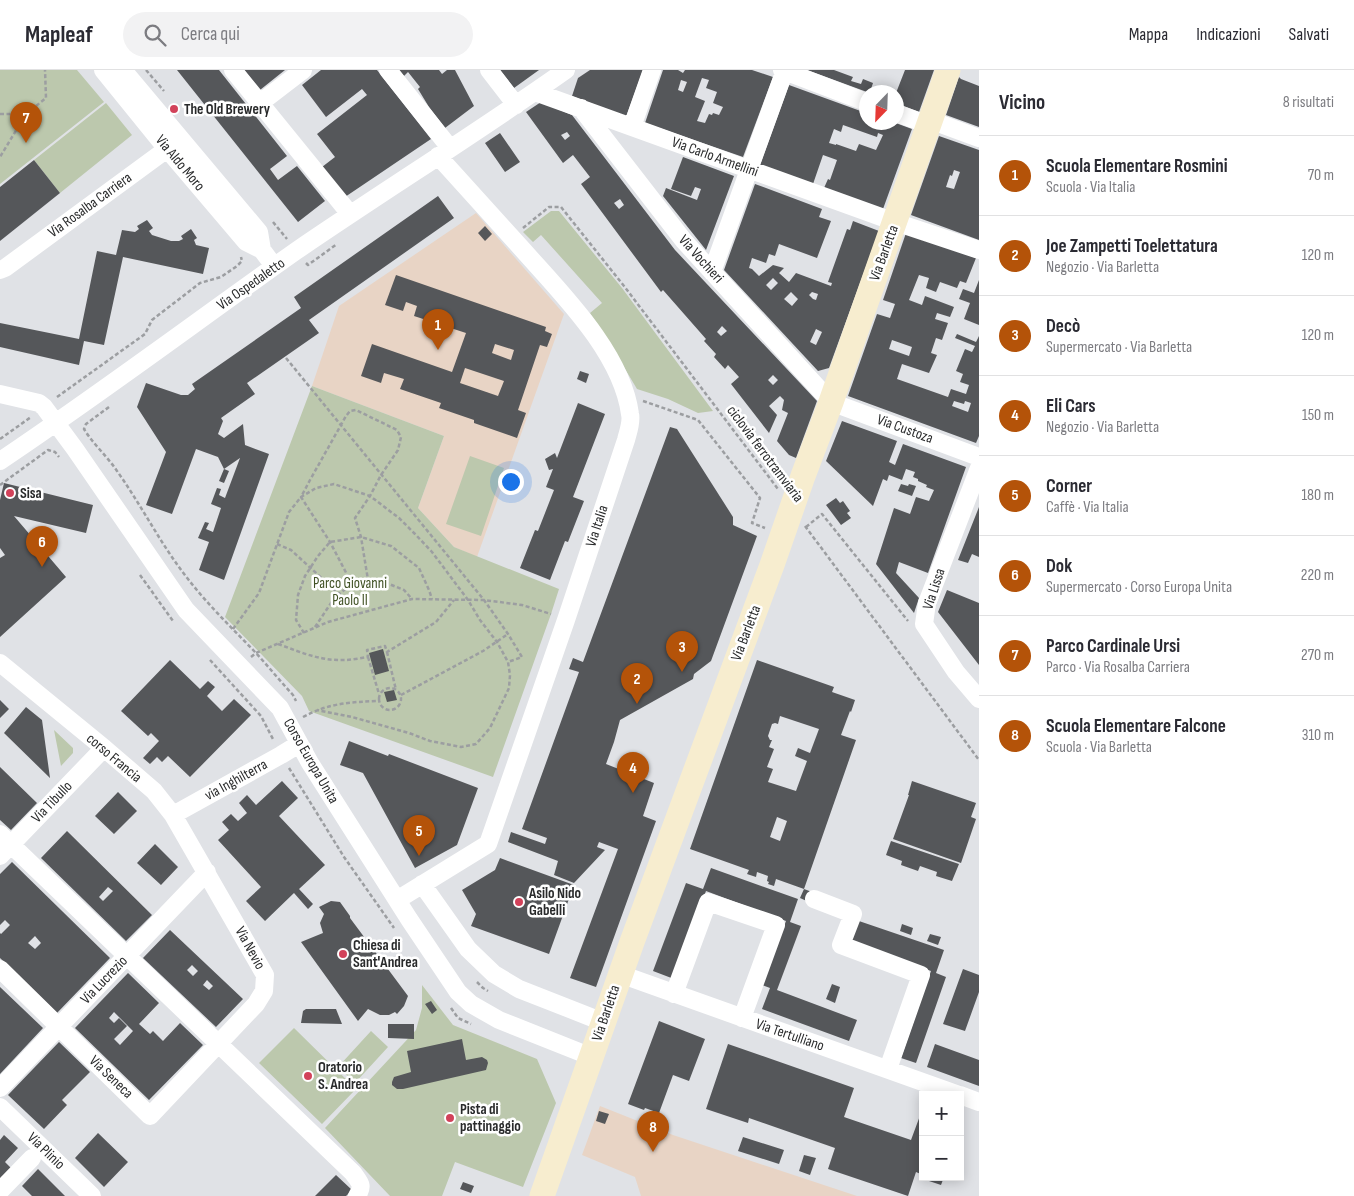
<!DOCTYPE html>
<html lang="it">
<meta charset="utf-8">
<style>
body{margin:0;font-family:"Sofia Sans Condensed",sans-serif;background:#f2f2f3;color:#2b2b33}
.controls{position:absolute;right:15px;bottom:15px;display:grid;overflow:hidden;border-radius:0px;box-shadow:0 2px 12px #0003}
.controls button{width:45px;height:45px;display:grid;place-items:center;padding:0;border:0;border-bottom:1px solid #e1e1e2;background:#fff;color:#2b2b33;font:25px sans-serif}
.compass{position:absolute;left:859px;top:15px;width:45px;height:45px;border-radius:50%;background:#fff;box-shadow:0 2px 12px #0003;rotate:203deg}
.you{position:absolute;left:510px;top:411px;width:18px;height:18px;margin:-12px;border:4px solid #fff;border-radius:50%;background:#1a73e8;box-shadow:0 0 0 8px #1a73e833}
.badge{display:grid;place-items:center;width:32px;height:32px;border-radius:50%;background:#b45309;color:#fff;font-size:16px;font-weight:700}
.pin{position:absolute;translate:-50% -41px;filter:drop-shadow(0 1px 2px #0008)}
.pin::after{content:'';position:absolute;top:26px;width:18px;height:15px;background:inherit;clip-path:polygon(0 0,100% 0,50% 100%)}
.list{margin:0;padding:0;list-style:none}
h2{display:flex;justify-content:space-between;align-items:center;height:65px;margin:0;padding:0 20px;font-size:21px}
h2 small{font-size:16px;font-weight:400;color:#7c7c81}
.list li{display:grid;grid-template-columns:32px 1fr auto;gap:15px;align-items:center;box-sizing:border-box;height:80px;padding:0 20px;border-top:1px solid #e1e1e2}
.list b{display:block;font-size:19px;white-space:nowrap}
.list p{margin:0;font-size:16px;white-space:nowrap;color:#7c7c81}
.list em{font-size:16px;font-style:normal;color:#7c7c81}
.icon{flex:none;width:28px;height:28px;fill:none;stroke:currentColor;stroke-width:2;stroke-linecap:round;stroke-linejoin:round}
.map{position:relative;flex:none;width:979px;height:1126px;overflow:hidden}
header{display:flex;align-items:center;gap:30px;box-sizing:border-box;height:70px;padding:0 25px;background:#fff;border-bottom:1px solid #e1e1e2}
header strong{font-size:24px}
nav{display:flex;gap:28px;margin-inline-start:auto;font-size:18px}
.search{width:350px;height:45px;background:#f2f2f3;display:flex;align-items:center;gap:12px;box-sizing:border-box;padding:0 18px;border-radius:28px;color:#7c7c81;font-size:19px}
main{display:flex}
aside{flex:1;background:#fff}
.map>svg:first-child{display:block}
.education{fill:#e8d4c5}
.green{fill:#bcc8ad}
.building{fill:#55575a;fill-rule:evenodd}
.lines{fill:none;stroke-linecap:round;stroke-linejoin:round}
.path{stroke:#9c9ea1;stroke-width:2.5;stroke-dasharray:4 2.5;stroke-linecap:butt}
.minor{stroke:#fff;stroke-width:18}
.secondary{stroke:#f7edcf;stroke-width:25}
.poi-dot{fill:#d2425a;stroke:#fff;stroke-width:2}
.labels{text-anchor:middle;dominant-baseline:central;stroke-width:5;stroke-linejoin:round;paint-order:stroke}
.poi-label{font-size:15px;font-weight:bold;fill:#292a2b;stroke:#fff;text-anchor:start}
.street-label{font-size:15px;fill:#292a2b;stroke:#fff}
.park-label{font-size:15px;fill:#415225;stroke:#fff}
</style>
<header>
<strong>Mapleaf</strong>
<div class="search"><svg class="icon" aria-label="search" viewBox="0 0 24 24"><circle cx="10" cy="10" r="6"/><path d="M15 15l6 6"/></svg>Cerca qui</div>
<nav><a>Mappa</a><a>Indicazioni</a><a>Salvati</a></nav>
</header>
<main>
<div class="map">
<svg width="979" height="1126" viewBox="0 0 979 1126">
<rect width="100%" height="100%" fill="#e0e2e6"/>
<path class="education" d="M476,143l88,101 -87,243 -23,-10 -36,-39 26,-72 -132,-50 27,-80z
M600,1036l73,29 184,61h-216l-6,-19 -53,-22z"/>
<path class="green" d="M0,0h77l27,32 -104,82z
M106,33l26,32 -72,58 -26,-33z
M551,141h8l63,77 91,123 -15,2 -30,-14 -31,-10 -31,-52 -16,-24 12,-10 -61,-68 -8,7 -10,-10z
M312,316l132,50 -26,72 36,39 105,42 -8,25 -58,163 -184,-66 -7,-15 -77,-79z
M470,386l34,12 -23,68 -35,-12z
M54,660l19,18v5l-12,13z
M422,915l31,40 84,34 19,44 -33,84 -68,-25 -13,34h-52l-65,-68 91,-98 6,-22z
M294,958l62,61 -34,35 -63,-61z
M371,961l17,16 -33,36 -17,-16z"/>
<path class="building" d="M177,0h42l68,86 -17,13 8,11 19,-14 28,35 -27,21z
M244,0h41l-25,20z
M321,0h56l54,69 -86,58 -23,-30 13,-10 -18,-23 50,-39 -5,-6 -36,28 -24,-32z
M399,0h40l3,4 5,-4h8l19,36 -29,22 -16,-21 -11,-18 2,-2 -12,-15 -4,4z
M500,0h39l-25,18z
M590,0h53l-17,47 -54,-21 6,-18z
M663,0h15l5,3 2,-3h67l21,7 -30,80 -98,-34zM702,8l7,2 -3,8 11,4 -4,11 10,4 -4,8 -6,-2 -1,2 -3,-1 -4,9 -8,-2 8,-20 -10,-4zM681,10l6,2 -4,10 -5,-2z
M807,0h27l19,7 -2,4 10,3 2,-5 10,4 -3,9h-3z
M905,0h29l-15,42 -23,-9v-10z
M959,7l2,2 18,7v41l-33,-12z
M789,15l77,28v9h27l19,7 -29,80 -59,-21 4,-9 2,1 7,-20 -14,-5 -10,29 -53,-19zM843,55l34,12 1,-4 5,2 -7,15 -17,-6 -3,7 -20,-7v1l-7,-2 5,-14 7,3z
M541,32l31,13 103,135 142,151 -21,57 -7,-3 -12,-14 11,-28 -6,-3 2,-10 -4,-4 -11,10 8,9 -8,18 -38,-49 8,-7 -11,-12 -3,4 -11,-12 2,-3 -12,-13 2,-2 -43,-49 -2,2 -80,-108 9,-7 -17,-22 -10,8 -37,-51zM567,62l3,4 -5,4 -4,-5zM620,129l4,6 -5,4 -5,-6zM722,256l5,5 -6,5 -4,-4zM773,305l5,5 -5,5 -5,-5z
M500,63l20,29 -15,10 -20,-29z
M939,66l40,14v90l-68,-25zM954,100l6,2 -6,17 -8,-2 4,-12 2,1z
M683,87l51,19 -28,74 -43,-54 3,-8 31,12 4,-11 -6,-2 -4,9 -20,-7z
M34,90l26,33 -60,48v-54z
M755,114l67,25 -3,8 12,4 -14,37 -38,-14 -4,12 -6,-2 -3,9 -14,-5 -3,10 3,1 7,7 14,-11 11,3 -5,5 10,9 7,-9 35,13 1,-3 -4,-1 19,-53 3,1 3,-9 26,10 -50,137 -11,3 -94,-101zM773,208l5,5 -7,7 -5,-5zM791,222l7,7 -6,7 -8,-7zM812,222l6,2 -2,6 -3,-1 -4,-4zM816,259l6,3 -6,13 -6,-3z
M438,126l16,22 -145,102 10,13 -72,50 8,11 -34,24 2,3 -5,13 6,4 19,-14 2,21 24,9 -45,126 -25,-10 10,-28 -11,-4 7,-16 4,1 -3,6 7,3 8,-24 -10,-4 6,-16 4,1 -2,6 6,3 15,-40 -16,11 5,2 -5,12 -5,-2 5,-12 -6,-12 -22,-8 -24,65 -26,-9 20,-53 -29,-45 9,-24 35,12h7l7,-6 -3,-5 109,-76 -7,-11z
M147,150l6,8 -4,3 3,4 19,6h8l4,-2 -2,-3 10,-7 6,9 -3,2 2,5 13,3 -6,26 -80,-17 -19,88 -20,-4 -5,24 -79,-18v-24l79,16 18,-88 19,4 6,-25 13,2 4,-3 -2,-3z
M485,156l7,8 -7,7 -7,-8z
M906,163l70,25 -10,25 -6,-2 -3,7 -17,-6 -4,10 -10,-4 3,-10 -10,-3 -10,25 13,5 3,-9 29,11 -4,10 -13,-4 -2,6 13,4 -6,17 -6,-2 -5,15 6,2 -8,18 -27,-9 -5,15 51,18 3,-8 15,5 3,-9 -9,-3 3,-8 -7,-3 9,-22 7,3 3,-6 -20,-8 2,-4 19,8 3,-6v100l-3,7 -128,-47 29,-82 13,4 5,-14 -12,-4zM892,270l20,7 -3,9 -20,-7zM954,331l10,3 1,-3 6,2 -3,9 -16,-6z
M396,205l150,52 -1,4 7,3 -5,13 -7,-2 -22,65 8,3 -9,25 -43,-15v-3l-35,-12 2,-5 -41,-14 4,-10 -20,-6 -3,10 -20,-7 11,-32 80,28 14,-39 -52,-17 3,-10 -11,-4 -3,9 -18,-6zM495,274l19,6 -3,10 -19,-7zM465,298l39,13 -6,15 -38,-13z
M979,210v45l-15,-6 6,-16 -11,-4 4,-10 11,4z
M580,301l9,3 -3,9 -9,-4z
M578,333l27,11 -32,83 11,4 -16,41 -3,-1 -15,39 -30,-12 15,-38 3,1 16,-41 -8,-3 7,-18 -4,1 -4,-11 10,-6 2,5z
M842,351l55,20 -8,21 6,3 8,-21 63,23 -38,106 -29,-11 -3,11 23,25 -5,15 -38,-49 18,-56 16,6 6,-17 13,4 5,-11 -8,-3 1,-2 -9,-4v-2l-5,-2 2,-5 -9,-3 -4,11 -13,-5 -2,6 -4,-2 -10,27 -47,-45z
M670,357l7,2 56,88v8l24,11 -46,125 -17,13 -1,5 -73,41 -6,22 -8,22 48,19 -11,33 13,5 -60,166 -26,-9 48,-129 -19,-7 -2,5 8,3 -31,33 -20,-8 4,-14 -50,-19 3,-10 34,12 2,-6 -25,-9 57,-157 -10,-3 4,-11 10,4z
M4,413l89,22 -7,28 -72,-17 52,61 -66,60v-79l5,-3 -5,-7v-48z
M901,414l7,2 1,-2 7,2 -4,10 -14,-5z
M836,428l4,5 3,-2 7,10 -3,2 4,5 -10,7 -15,-20z
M979,437v50l-7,-3 -4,9 -10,-3z
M947,520l32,13v62l-41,-53z
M383,579l6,22 -14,4 -6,-22z
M170,590l30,29 8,-8 7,6 -8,9 15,15 12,-12 17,16 -61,62 -22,-21 -6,6 -5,-5 -7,7 -7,-6 16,-17 -8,-8 -3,3 -27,-25z
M757,590l77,27 -2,5 23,8 -4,12 -1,-1 -9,24 15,5 -52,149 -28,-10 -2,7 -6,-2 1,-2 -2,-1 1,-5 -11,-4 -1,5 -9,-3 2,-4 -59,-21zM780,646l39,13 -9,24 -12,-5 -3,8 12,5 -11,30 -28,-9 5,-13 -6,-2 7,-18 -5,-2 3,-7h-2l-2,-4 4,-12 3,-1 3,1zM777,747l10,4 -7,20 -10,-4z
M394,620l3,10 -10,2 -3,-10z
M0,630l9,9 -9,9z
M26,637l16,13 8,58 -46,-45z
M349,671l39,15 1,-2 89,34 -21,57 -42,23 -52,-95 -23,-8z
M0,697l37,36 -26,27 -11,-10z
M282,711l16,17 -19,18 46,49 -26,24 14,15 -5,5 -14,-16 -29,28 -19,-20 15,-14 -43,-47 11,-10 -7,-8 9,-8 7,7 9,-8 -8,-10 8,-8 9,10z
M912,711l64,22 -5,14 5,2 -15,44 -68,-24 16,-44h-1z
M118,722l19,19 -23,23 -19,-18z
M67,761l85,84 -26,26 -85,-83zM108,817l5,4 -10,10 -4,-4z
M891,771l68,23 -7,17 -16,-5 1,-4 -17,-6 -2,5 -17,-6 1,-4 -16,-6z
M155,774l23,23 -17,18 -24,-22z
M500,788l74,27 -25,69 -78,-28 5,-12 -14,-24 33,-20z
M12,792l98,96 -53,55 -57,-55v-25l1,1 9,-9 -5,-5 -5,5v-51zM35,866l6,7 -6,6 -7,-6z
M711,798l87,31 -8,23 11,4 -24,64 80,30 -8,21 -87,-32 8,-21 -8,-3 24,-64 -80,-30 -32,88 -21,-8 33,-88 17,6z
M804,819l8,3 -3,10 -9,-4z
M331,831l9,1 10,14v2l58,78 -4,10 -7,8 -2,-2 -6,3h-9l-12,-6 -10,12 -57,-79 22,-9 -3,-10 4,-9 -5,-7z
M856,850l88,30 -8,23 10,4 -30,86 -15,-5 30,-87 -83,-29z
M902,854l11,4 -2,7 -11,-4z
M170,860l73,69 -27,28 -73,-69zM192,895l6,6 -5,5 -6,-6zM207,910l6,6 -4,4 -6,-5z
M930,864l11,3 -3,8 -11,-4z
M963,899l16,6v17l-14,39 -22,-7z
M128,903l31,30 -20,21 11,10 3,-3 10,10 17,-18 23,22 -54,55 -74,-72zM114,942l19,19 -13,14 -6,-6 13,-13 -8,-8 -5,5 -5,-5z
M832,914l8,3 -5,16 -9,-4z
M0,917l43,41 -43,46z
M431,931l6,9 -5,4 -7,-10z
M306,939h30l6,15 -41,-1 2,-12z
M659,951l46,18 -16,42 -16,-6 -14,38 -14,-5 -1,2 -16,-6z
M388,954h26v15l-26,-1z
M462,969l4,21 16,-3 5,3 1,3 -2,7 -83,19h-6l-5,-4v-3l2,-5 17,-5 -4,-21z
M59,972l31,30 -28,28 5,5 -23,24 -36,-34z
M728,974l126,44 -10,29 67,23 10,-27h2v62l-7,-3 -8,24 -80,-27 7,-21 -86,-30 -1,5 -42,-14z
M935,974l44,16v26l-52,-19z
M599,1041l10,3 -4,10 -9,-3z
M98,1063l30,29 -24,25 -29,-29z
M4,1065l14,13 -13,14 7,7 -12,14v-43z
M743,1067l41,13 -5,14 -41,-13z
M804,1085l12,3 -6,17 -11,-4z
M38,1099l27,27h-33l-10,-10z
M336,1105l16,15 -6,6h-31z
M925,1107h19l-3,8 -15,-5z
M463,1112l11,4 -3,7 -11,-4z"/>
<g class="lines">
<path class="path" d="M146,0l18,21
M0,44h26l-26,43
M26,44l20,-16 -1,-28
M273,152l14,17
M523,158l26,-21h12l63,79 154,203
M306,193l2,2 29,-21
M286,288l198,242 24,34 14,23 -14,5
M57,327l88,-63 7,-14 48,-37 21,-6 16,-11 5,-5 -1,-4
M643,331l55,19 62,78 -8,25 13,5
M109,337l-23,17 -2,5c9,15 23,27 33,42 25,35 44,74 71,108 20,26 44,49 67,73 13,14 25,29 38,43l3,6
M0,369l31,-22
M0,415l48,-35 7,2 4,5
M805,456l174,234
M806,457l16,-13 86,107
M277,474l14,6 48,44
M140,505l33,46
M352,514l-22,-42 -29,-45 9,-17 36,-64 4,-5 6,-1 41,20 4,7 -3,13 -17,25 -11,21 -15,22 6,19 7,43
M315,557l20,-30 17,-13 16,-4 16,2 20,8 8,9
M233,559l26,-36 30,-81 12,-15 15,-9 18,-4 36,12 29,22 16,16 17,18 36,48 12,20 17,22 11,20 2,13 -1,13 -19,40 -14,16 -15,3 -31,-6 -21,-8 -57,-16 -35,-7
M304,563l-8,-13 2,-25 7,-19 13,-20 12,-14 31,-5 30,9 28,22 10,22 3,9
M278,574c22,8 42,17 66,16 8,0 17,-2 24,-3l-1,-7 18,-4 2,6 49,-30 18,-22
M387,582l9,38
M251,587l5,-4 72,-31 84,-23 72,1 38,5 29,9
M368,587l11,37
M210,590l51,56 13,25
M379 629a11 11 0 1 1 22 0a11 11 0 1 1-22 0Z
M401,625l82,-44 25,-17
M303,647c26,-14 47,-15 76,-16
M289,698l55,89 50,71
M477,912l6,6 5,3
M451,938l7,10 13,6"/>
<path class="minor" d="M103,0l64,79 79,93 16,8 12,16
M123,0l136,162 3,18
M233,0l117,144
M388,0l62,78
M489,0l27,35
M782,0l84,32
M535,22l360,130 84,28
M260,33l43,-33
M581,38l103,133 147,161 148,55
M896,43l33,12
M930,50l49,18
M632,57l20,-57
M0,200l5,-2 162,-119 8,-8
M712,202l73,-202
M0,324l39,9 5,4 31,42 111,161 94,98 30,55 99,156 49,73 13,12 28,16 93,37
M0,391c100,-67 197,-140 296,-210 89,-61 181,-118 270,-181
M979,398l-52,135 -3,21 32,48 23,27
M0,593l104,85 50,43 19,24 92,160 -1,16 -8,13 -106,112 -150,-147
M173,745l108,-60 18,-11
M0,764l353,339c7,10 11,12 4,23
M0,786l104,-108
M422,814l46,65 26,25 25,15 84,33
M814,829l39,15 -12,31 80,30 -33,94
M397,830l91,-56 78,-224 60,-180c2,-8 6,-18 4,-26 -8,-61 -68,-120 -107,-164 -29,-32 -57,-63 -85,-94
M620,904l339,121
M674,924l34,-92 68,23 -34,93
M0,1018l207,-216
M960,1025l19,7
M0,1037l92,89
M0,1121l32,-33"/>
<path class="secondary" d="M542,1126l90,-254 140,-377 31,-89 28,-74 117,-332"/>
</g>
<g class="poi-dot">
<circle cx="174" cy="39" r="5"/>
<circle cx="10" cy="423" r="5"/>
<circle cx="519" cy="832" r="5"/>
<circle cx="343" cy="884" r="5"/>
<circle cx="308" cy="1006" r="5"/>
<circle cx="450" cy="1048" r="5"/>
</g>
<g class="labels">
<g class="poi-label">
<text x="184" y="39">The Old Brewery</text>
<text x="20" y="423">Sisa</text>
<text x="529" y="823">Asilo Nido<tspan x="529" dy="17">Gabelli</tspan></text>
<text x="353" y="875">Chiesa di<tspan x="353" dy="17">Sant'Andrea</tspan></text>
<text x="318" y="997">Oratorio<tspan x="318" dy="17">S. Andrea</tspan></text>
<text x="460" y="1039">Pista di<tspan x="460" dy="17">pattinaggio</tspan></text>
</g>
<g class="street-label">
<text transform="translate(715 87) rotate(20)">Via Carlo Armellini</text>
<text transform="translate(180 93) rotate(50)">Via Aldo Moro</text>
<text transform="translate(90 135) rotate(-36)">Via Rosalba Carriera</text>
<text transform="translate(884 183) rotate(-70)">Via Barletta</text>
<text transform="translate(701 189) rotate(48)">Via Vochieri</text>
<text transform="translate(251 214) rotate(-35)">Via Ospedaletto</text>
<text transform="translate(905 359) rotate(20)">Via Custoza</text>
<text transform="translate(765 384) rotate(53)">ciclovia ferrotramviaria</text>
<text transform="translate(597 456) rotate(-72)">Via Italia</text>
<text transform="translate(934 519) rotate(-72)">Via Lissa</text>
<text transform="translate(746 563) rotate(-69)">Via Barletta</text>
<text transform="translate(114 688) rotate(40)">corso Francia</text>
<text transform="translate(311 691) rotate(60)">Corso Europa Unita</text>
<text transform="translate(236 710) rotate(-29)">via Inghilterra</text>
<text transform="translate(52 732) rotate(-46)">Via Tibullo</text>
<text transform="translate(250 878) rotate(61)">Via Nevio</text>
<text transform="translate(104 910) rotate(-46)">Via Lucrezio</text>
<text transform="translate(606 943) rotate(-71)">Via Barletta</text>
<text transform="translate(790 965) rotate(19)">Via Tertulliano</text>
<text transform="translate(111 1007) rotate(44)">Via Seneca</text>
<text transform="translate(46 1081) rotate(44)">Via Plinio</text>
</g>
<g class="park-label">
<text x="350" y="513">Parco Giovanni<tspan x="350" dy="17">Paolo II</tspan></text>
</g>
</g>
</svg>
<div class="controls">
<button>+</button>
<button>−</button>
</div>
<svg class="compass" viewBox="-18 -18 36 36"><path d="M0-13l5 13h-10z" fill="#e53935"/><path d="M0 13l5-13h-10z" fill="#7c7c81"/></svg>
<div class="you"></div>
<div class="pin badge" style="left:438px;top:280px">1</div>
<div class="pin badge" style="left:637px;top:634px">2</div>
<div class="pin badge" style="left:682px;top:602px">3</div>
<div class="pin badge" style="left:633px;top:723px">4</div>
<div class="pin badge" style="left:419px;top:786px">5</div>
<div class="pin badge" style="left:42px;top:497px">6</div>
<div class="pin badge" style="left:26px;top:73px">7</div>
<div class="pin badge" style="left:653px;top:1082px">8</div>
</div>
<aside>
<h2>Vicino<small>8 risultati</small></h2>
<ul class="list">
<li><span class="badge">1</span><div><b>Scuola Elementare Rosmini</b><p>Scuola · Via Italia</p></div><em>70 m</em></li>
<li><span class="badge">2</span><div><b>Joe Zampetti Toelettatura</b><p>Negozio · Via Barletta</p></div><em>120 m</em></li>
<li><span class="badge">3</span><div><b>Decò</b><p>Supermercato · Via Barletta</p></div><em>120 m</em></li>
<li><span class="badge">4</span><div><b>Eli Cars</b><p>Negozio · Via Barletta</p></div><em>150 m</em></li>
<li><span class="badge">5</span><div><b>Corner</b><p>Caffè · Via Italia</p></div><em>180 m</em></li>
<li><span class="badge">6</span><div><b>Dok</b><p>Supermercato · Corso Europa Unita</p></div><em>220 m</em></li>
<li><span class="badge">7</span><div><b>Parco Cardinale Ursi</b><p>Parco · Via Rosalba Carriera</p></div><em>270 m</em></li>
<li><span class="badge">8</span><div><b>Scuola Elementare Falcone</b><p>Scuola · Via Barletta</p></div><em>310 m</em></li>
</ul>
</aside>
</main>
